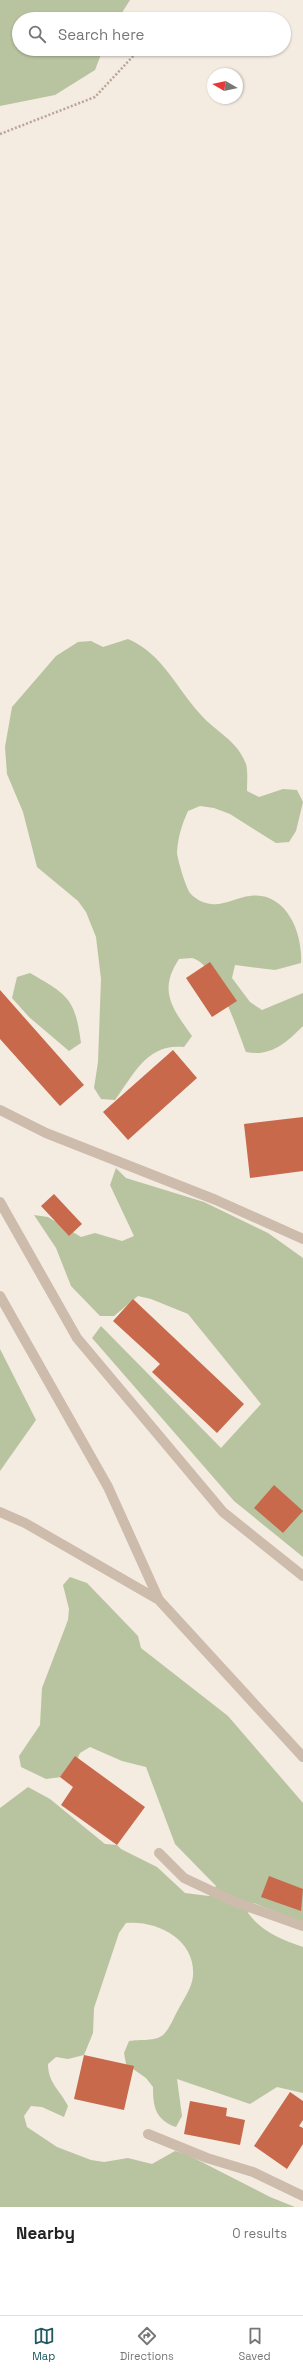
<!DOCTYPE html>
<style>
body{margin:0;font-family:"Space Grotesk",sans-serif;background:#f6f6f6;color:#222}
.compass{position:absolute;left:207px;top:68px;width:36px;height:36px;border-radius:50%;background:#fff;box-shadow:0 1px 3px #0004;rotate:279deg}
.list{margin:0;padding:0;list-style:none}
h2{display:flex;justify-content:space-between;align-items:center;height:52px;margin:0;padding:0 16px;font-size:17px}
h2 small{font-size:13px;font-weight:400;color:#767676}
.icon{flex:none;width:22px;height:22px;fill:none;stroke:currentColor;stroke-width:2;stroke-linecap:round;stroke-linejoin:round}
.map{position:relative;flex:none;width:303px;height:2207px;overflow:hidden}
.search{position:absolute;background:#fff;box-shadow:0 1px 3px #0004;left:12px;right:12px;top:12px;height:44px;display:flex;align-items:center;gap:10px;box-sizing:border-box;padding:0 14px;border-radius:22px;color:#767676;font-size:15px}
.sheet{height:108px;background:#fff}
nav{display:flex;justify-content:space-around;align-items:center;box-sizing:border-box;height:56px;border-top:1px solid #e0e0e0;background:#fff;font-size:11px;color:#767676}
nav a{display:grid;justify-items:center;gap:2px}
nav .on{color:#1f5a5e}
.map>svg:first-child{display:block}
.green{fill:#b8c4a0}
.building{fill:#c8694b}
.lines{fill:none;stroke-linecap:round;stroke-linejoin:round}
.path{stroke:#b9a596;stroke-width:2.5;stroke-dasharray:2 2;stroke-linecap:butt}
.minor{stroke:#cdbbac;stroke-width:10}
</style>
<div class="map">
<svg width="303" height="2207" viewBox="0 0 303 2207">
<rect width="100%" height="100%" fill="#f4ebe1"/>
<path class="green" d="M0,0h130l-12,19h-99v30h84l-8,21 -40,25 -55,11z
M128,639c35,15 48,49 73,76 15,17 36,25 45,49 2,7 1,19 1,27l12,6 24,-8 14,1 6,12 -7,29 -7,11 -13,1 -46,-29 -16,-6 -14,-2 -12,5c-6,13 -10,26 -11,41 0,6 9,36 13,41 5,6 13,10 21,11 12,2 27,-7 39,-8 36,-5 53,37 51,67l-26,7 -40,-5 -3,13 18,24 12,8 41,-17v33c-17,17 -32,31 -57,26 -8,-20 -30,-89 -54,-94 -4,0 -9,1 -13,1 -21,32 -7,49 13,77l-8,11c-37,-4 -50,27 -69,53l-14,-1 -7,-11 4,-26 3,-83 -5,-42 -10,-25 -8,-11 -41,-34 -14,-55 -16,-38 -2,-27 7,-40 44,-51 22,-14 13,-1 12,6z
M30,973c38,22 45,25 51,70l-12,8 -40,-34 -17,-19 5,-21z
M116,1168l10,10 78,24 64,31 35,25v299l-69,-56 -142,-163 9,-12 120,122 40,-44 -73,-90 -37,-15 -13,-3 -24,20h-14l-29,-30 -15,-38 -22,-33 14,2 33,20 14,-4 27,8 12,-5 -24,-51z
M0,1349l36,71 -36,51z
M70,1577l17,6 51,53 3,12 87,68 75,87v120l-49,-20 -6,10c14,19 33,26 55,34v146l-26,-6 -27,17 -73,-25 5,37 -6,11c-20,-7 -23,-19 -23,-40l-7,-9 -20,-14 -2,-11 5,-12c11,-2 27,1 35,-7 6,-6 10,-17 14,-24 5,-10 14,-22 15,-34 3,-36 -35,-56 -67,-53l-7,10 -25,75 -1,25 -9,22 -16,4 -12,-2 -8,7c0,19 12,26 20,42l-4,11 -22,-10 -11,-1 -7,10 3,11 30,20 34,13 13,2 24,-4 24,6 23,-13 11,3 84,43 25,10h-295v-399l28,-21 22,12 55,45 12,1 4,4 36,18 28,26 24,3 7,-10 -41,-42 -29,-77 -24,-6 -32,-14 -10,6 -11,23 -23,3 -25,-12 -2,-11 21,-31 2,-37 26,-68 1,-11 -6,-24z"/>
<path class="building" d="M210,962l27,39 -25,16 -26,-39z
M0,990l84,95 -24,21 -60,-67z
M173,1050l24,28 -69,62 -25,-28z
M303,1117v54l-53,7 -6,-54z
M54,1194l28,30 -13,12 -28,-30z
M133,1299l111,105 -27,29 -65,-61 8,-8 -47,-43z
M274,1485l29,26 -20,22 -29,-25z
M75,1756l70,51 -28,38 -56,-40 12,-18 -13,-10z
M269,1876l34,13 -2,22 -40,-14z
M84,2055l50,11 -10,44 -50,-11z
M290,2092l13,9v19l-4,6 4,2v16l-16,25 -33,-23z
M190,2101l37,7 -1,8 19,4 -5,25 -56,-11z"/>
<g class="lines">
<path class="path" d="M0,134l95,-37 42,-45"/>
<path class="minor" d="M0,1110l46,23 170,67 87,39
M0,1202l77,136 146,174 80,64
M0,1296l108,191 51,113 144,157
M0,1512l25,11 134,77
M159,1853l25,25 51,24 68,24
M148,2134l59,24 46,14 50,24"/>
</g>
</svg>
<svg class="compass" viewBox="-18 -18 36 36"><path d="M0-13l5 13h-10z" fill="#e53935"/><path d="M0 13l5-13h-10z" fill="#767676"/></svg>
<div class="search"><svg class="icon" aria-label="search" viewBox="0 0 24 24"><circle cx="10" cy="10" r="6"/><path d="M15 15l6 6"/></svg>Search here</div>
</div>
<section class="sheet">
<h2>Nearby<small>0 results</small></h2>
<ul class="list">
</ul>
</section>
<nav>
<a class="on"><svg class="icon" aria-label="map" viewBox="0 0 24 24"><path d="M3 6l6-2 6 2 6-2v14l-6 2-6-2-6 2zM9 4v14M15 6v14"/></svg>Map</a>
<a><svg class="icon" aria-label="directions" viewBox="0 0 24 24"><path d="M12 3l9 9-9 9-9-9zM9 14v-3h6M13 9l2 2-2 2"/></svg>Directions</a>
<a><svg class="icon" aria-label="saved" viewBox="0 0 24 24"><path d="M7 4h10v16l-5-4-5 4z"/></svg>Saved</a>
</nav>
